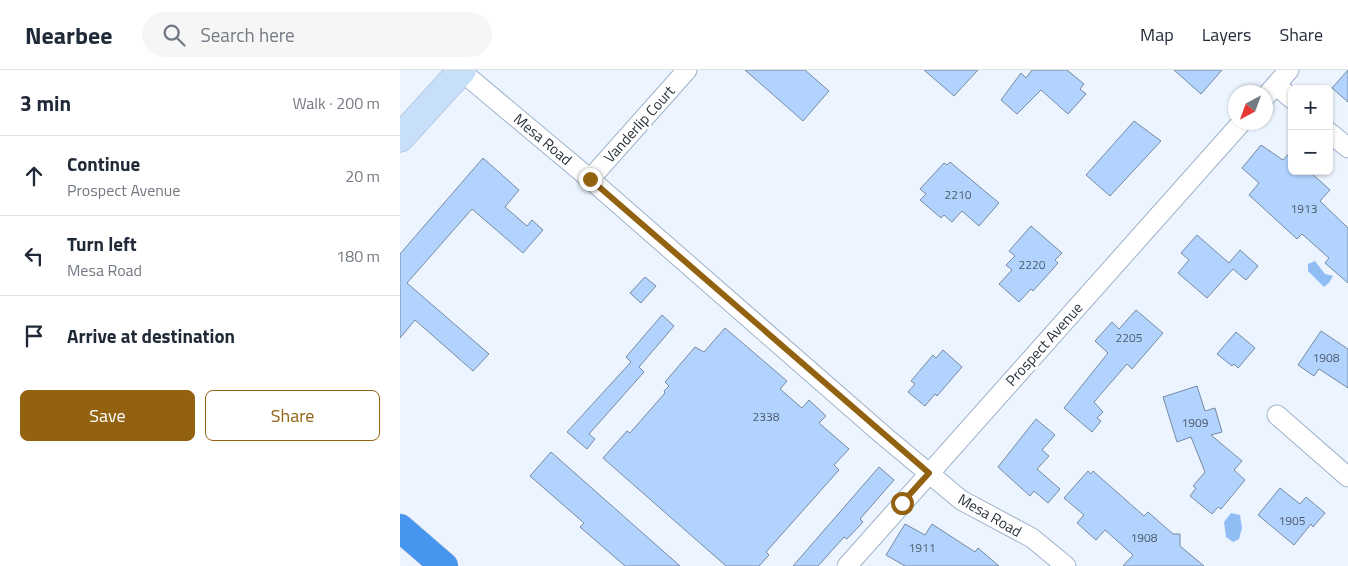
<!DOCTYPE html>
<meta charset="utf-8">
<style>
body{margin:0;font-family:"Titillium Web",sans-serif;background:#f6f6f7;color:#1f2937}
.controls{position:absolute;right:15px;top:15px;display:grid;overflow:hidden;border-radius:8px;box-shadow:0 1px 4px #0004}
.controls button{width:45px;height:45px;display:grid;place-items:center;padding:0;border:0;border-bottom:1px solid #e0e1e3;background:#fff;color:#1f2937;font:25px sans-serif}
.compass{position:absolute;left:828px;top:15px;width:45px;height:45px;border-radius:50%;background:#fff;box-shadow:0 1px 4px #0004;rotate:221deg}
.stop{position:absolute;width:15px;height:15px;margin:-11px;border:4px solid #936211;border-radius:50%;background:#fff}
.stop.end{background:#936211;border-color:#fff;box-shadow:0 1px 5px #0008}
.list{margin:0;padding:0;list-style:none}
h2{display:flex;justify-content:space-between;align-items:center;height:65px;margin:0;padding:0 20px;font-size:21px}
h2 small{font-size:16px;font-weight:400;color:#747a83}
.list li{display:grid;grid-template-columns:32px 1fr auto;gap:15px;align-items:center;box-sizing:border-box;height:80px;padding:0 20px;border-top:1px solid #e0e1e3}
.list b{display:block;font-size:19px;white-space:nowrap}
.list p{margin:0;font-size:16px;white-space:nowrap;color:#747a83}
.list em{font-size:16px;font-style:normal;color:#747a83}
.actions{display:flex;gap:10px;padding:15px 20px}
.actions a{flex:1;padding:11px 0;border:1px solid #936211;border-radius:8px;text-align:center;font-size:18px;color:#936211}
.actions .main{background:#936211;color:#fff}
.icon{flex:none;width:28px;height:28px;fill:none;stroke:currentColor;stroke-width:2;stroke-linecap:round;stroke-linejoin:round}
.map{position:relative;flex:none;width:948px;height:496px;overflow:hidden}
header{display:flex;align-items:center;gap:30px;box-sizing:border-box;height:70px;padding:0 25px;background:#fff;border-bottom:1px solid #e0e1e3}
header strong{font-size:24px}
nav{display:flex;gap:28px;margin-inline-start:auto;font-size:18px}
.search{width:350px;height:45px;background:#f6f6f7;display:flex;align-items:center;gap:12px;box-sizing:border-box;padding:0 18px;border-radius:28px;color:#747a83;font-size:19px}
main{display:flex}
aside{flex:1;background:#fff}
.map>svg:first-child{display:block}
.water{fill:#90bef4}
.building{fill:#b1d3fd;stroke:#778aa2}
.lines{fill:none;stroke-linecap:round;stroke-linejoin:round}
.street-casing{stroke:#9eb2ca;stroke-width:21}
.secondary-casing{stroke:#9eb2ca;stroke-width:29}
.highway-casing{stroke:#d0d2d4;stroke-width:29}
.street{stroke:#fff;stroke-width:19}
.secondary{stroke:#c8dffa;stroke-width:28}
.highway{stroke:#4695ee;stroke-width:28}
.route{stroke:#936211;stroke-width:6}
.labels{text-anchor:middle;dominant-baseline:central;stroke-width:5;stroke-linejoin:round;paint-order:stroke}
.number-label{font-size:12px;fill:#4c5b6c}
.street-label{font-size:15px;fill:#2b333c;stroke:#fff}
</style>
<header>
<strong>Nearbee</strong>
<div class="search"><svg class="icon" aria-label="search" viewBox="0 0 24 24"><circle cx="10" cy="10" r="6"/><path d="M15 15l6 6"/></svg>Search here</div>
<nav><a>Map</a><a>Layers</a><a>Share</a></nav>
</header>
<main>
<aside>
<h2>3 min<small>Walk · 200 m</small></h2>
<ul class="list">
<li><svg class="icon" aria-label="ahead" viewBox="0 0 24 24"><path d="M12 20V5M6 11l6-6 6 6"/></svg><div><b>Continue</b><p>Prospect Avenue</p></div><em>20 m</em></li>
<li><svg class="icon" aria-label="left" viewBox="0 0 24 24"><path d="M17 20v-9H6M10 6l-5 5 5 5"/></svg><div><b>Turn left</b><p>Mesa Road</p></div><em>180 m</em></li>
<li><svg class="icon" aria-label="arrive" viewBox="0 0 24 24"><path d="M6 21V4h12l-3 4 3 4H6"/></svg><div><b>Arrive at destination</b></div></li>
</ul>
<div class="actions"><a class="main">Save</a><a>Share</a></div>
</aside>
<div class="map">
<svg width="948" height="496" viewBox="0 0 948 496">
<rect width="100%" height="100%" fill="#ecf4ff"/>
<path class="water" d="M915,191l10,13 8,2 -4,7 -5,4 -16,-16v-7z
M831,443l9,2 2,13 -3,11 -6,3 -7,-5 -2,-15z"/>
<path class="building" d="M345,0h60l24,21 -26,30z
M524,0h54l-24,26z
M632,0h35l17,14 -4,5 6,5 -18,20 -27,-24 -24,24 -16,-14 20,-27 5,5z
M774,0h48l-21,24z
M948,0v32l-16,-14z
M734,51l27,20 -51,55 -24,-21z
M861,75l22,15 9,-10v21h17l21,19 -10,11 28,27v55l-23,-20 4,-5 -27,-24 -5,5 -48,-44 10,-12 -17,-15z
M83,88l36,32 -14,17 22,19 5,-6 11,10 -20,23 -51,-44 -65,74 82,71 -16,17 -58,-51 -15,18v-84z
M550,92l49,41 -20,23 -17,-15 -10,11 -8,-7 -3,3 -21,-18 6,-6 -6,-5 24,-26 3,2z
M631,156l31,27 -7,7 3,3 -6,7 -19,21 -2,-2 -12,13 -20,-18 13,-14 -6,-5 9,-9 -6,-5z
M797,165l32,28 11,-13 18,16 -12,14 -13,-11 -26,29 -29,-25 11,-13 -8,-7z
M245,207l11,9 -15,17 -11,-10z
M736,240l27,23 -31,36 -5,-5 -33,38 9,10 -6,6 4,3 -9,11 -28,-24 44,-55 -13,-12 17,-19 7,7z
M262,245l12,11 -35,41 5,5 -55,62 6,5 -8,10 -20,-17 64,-70 -5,-5z
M325,258l62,53 -7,8 22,19 7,-8 17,16 -7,7 30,26 -15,16 5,5 -73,82 3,3 -10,11h-33l-123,-108 24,-27 3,2 35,-40 -1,-2 5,-5 -4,-4 30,-35 9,5z
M921,261l27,18v39l-29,-19 -5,7 -16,-11z
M836,262l19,16 -17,20 -4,-4 -2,2 -15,-12z
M543,280l19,17 -25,29 -2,-2 -10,12 -17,-14 7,-8 -4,-3 22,-26 3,3z
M797,316l8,25 10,-3 7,24 -11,3 31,26 -8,9 11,10 -24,29 -3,-2 -6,7 -22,-18 6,-8 -3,-2 12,-14 -14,-35 -14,5 -14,-45z
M636,349l19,16 -13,15 7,6 -12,13 23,20 -12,14 -14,-12 -4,5 -32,-29z
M151,382l129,114h-55l-45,-39 4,-4 -54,-47z
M479,397l15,13 -34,39 3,3 -16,17 -3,-2 -26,29h-25z
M688,401l3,3 2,-3 51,45 4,-4 25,22h7v12l24,20h-81l10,-11 -28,-25 -9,10 -19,-17 7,-8 -20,-17z
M880,418l20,16 6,-7 19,16 -12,14 -2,-3 -17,21 -36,-30z
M505,454l20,11 7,-11 43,28 3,-4 21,18h-94l-19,-11z"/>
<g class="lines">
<g class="street-casing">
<path id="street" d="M61,1l129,108 293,256 78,65 71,38 34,28
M876,15l16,14
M866,26l23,-26
M929,62l19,16
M190,109l97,-109
M877,345l71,62
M447,496l395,-444"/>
</g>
<g class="secondary-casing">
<path id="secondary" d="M0,68l62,-68"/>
</g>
<g class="highway-casing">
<path id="highway" d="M0,458l44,38"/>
</g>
<use href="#street" class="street"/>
<use href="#secondary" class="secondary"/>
<use href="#highway" class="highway"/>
</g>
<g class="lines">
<path class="route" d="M190,109l339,294 -27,30"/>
</g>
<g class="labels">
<g class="number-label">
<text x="558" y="124">2210</text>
<text x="904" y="138">1913</text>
<text x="632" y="194">2220</text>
<text x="729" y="267">2205</text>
<text x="926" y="287">1908</text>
<text x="366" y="346">2338</text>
<text x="795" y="352">1909</text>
<text x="892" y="450">1905</text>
<text x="744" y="467">1908</text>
<text x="522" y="477">1911</text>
</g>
<g class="street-label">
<text transform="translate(239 54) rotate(-48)">Vanderlip Court</text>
<text transform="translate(143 69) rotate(40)">Mesa Road</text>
<text transform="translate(644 274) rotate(-48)">Prospect Avenue</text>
<text transform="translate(590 445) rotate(30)">Mesa Road</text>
</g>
</g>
</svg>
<div class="controls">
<button>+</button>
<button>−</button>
</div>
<svg class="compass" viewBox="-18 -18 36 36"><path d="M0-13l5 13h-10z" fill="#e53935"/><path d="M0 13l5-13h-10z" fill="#747a83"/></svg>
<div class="stop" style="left:502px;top:433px"></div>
<div class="stop end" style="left:190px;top:109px"></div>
</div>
</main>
